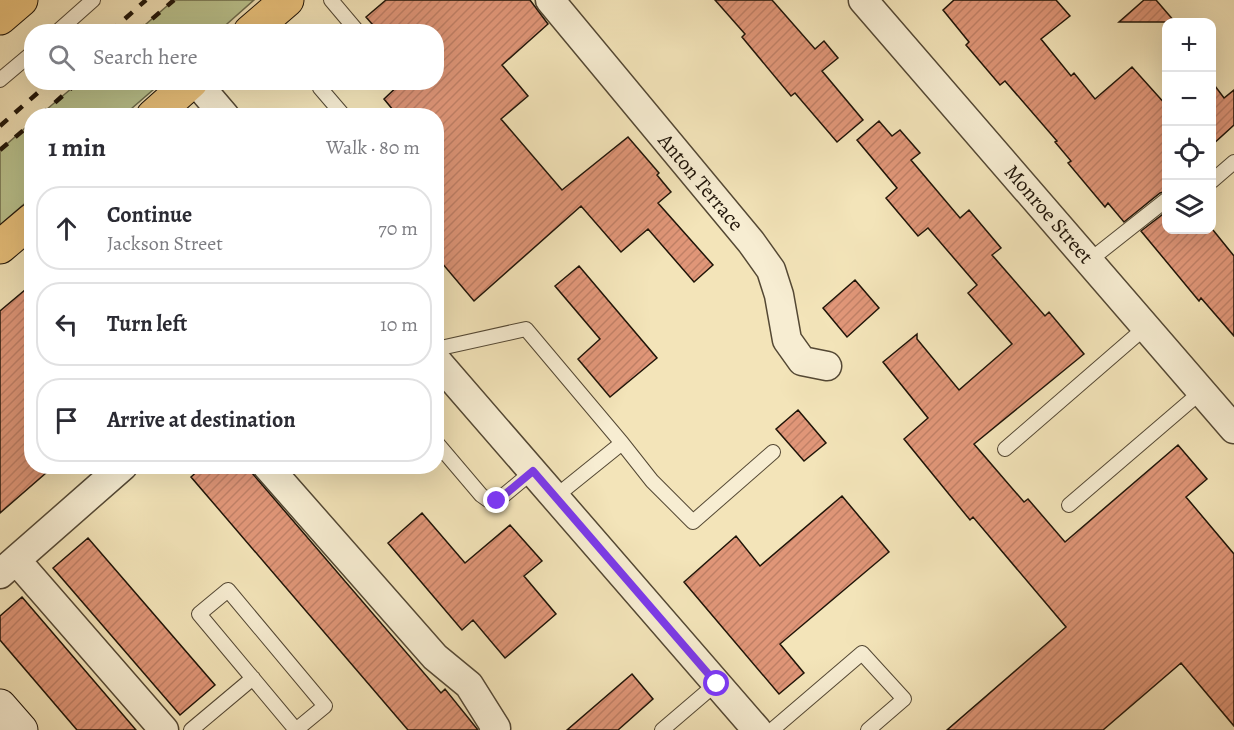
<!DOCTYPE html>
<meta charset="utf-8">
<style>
body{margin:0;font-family:Alegreya,serif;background:#f7f7f7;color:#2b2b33}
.controls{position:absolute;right:18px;top:18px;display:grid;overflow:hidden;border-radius:12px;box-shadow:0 6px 24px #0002}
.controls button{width:54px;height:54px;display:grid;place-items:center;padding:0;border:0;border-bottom:2px solid #e1e1e2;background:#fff;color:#2b2b33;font:30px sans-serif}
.stop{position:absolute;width:18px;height:18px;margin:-14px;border:4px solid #7c3aed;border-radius:50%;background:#fff}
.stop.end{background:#7c3aed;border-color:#fff;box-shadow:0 2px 6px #0008}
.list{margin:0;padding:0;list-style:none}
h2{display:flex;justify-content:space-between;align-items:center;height:78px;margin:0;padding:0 24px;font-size:26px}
h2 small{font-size:20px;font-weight:400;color:#7c7c81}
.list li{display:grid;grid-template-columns:39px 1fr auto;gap:18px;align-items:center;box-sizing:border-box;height:84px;margin:0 12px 12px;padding:0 12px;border:2px solid #e1e1e2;border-radius:24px}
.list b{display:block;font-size:22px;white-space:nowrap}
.list p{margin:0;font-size:20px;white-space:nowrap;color:#7c7c81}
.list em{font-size:20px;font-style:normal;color:#7c7c81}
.icon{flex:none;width:33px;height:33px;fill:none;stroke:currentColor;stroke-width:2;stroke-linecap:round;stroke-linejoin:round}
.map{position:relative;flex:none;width:1234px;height:730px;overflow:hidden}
.search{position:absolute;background:#fff;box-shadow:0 6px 24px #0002;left:24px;top:24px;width:420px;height:66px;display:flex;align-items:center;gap:15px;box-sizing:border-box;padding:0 21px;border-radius:24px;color:#7c7c81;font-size:22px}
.panel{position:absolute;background:#fff;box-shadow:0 6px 24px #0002;left:24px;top:108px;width:420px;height:366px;border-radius:24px}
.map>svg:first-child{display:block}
.green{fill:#bbc48f;stroke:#6d6c4c;stroke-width:1.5}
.building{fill:url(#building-hatch);stroke:#1f1408;stroke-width:1.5}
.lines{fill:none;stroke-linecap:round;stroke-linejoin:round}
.lane-casing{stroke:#544834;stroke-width:16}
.street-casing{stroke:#544834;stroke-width:31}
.secondary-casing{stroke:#1f1408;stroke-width:35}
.primary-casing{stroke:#1f1408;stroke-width:35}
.lane{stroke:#f7edd2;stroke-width:14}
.street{stroke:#f7edd2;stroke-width:28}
.secondary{stroke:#f7edd2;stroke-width:33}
.primary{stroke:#eac27c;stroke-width:33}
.rail{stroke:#1f1408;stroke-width:4.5;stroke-dasharray:10 10;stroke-linecap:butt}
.route{stroke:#7c3aed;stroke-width:8}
.labels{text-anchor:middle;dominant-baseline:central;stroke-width:6;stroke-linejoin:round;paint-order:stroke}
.street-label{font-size:21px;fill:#1f1408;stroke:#f7edd2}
</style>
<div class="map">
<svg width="1234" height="730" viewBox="0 0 1234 730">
<defs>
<pattern id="building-hatch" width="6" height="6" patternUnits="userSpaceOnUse" patternTransform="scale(1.5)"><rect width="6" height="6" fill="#e09678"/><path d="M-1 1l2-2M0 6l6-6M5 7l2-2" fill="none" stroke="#c08066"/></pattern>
</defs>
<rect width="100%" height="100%" fill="#f3e4b9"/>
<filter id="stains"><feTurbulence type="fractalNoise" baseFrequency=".00333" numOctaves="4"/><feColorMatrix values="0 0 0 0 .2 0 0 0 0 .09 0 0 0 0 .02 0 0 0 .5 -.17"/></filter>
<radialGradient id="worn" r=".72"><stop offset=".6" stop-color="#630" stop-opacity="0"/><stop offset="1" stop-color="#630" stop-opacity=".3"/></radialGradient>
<path class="green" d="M174,0h80l-35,31h-81z
M78,83v-1l83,1 -37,32h-84z
M31,123v75l-31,27v-75z"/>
<path class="building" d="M386,0h144l18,24 -46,41 26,31 -27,23 61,71 66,-53 31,36 -2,2 14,17 -13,11 55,62 -19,17 -46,-53 -27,23 -40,-46 -107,95 -38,-45v-140h-38l-14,-17 18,-17h34v-50h-57l-13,-15z
M715,0h57l43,49 9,-8 14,17 -16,13 41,49 -26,22 -42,-49 -4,3 -49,-59 3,-3z
M954,0h102l14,16 -29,23 30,37 3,-3 21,26 37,-32 35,39v85l-7,2 -36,29 -16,-19 -3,4 -37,-44 3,-2 -16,-19 2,-1 -52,-60 -5,4 -34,-40 3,-3 -26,-32z
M1144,0h12l19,22h-56z
M1212,82l12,16 10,-8v35l-22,20z
M879,121l13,15 8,-6 20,23 -9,7 49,58 9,-8 32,38 -9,7 53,61 4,-4 35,42 -110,90 50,58 4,-3 37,43 113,-97 29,34 -21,18 48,57v172l-53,-63 -78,67h-156l119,-103 -93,-110 -3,3 -66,-81 24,-21 -45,-56 34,-28v5l42,51 53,-46 -44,-51 9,-8 -49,-57 -10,8 -32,-38 11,-10 -40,-48z
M1167,211v19h46l21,26v80l-33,-38 -2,3 -58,-70z
M579,266l78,92 -47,39 -32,-38 22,-20 -45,-53z
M855,280l24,28 -32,29 -24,-29z
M32,284v182h22l-54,47v-202z
M798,410l28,33 -22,18 -28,-32z
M203,466h43l195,227 4,-4 33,41h-70l-217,-253z
M842,496l47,56 -109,92 24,29 -25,21 -95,-112 52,-46 24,30z
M422,513l43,50 45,-38 32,36 -18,15 32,38 -51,44 -32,-38 -11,10 -74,-87z
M88,538l127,147 -35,30 -127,-147z
M22,597l114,133h-59l-77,-90v-24z
M632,674l21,25 -35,31h-51z"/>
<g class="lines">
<g class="lane-casing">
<path id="lane" d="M331,0l27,32
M57,32l36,-32
M0,80l32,-27
M318,82l2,6 24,28
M1212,181l22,-19
M1090,260l76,-60
M436,349l90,-20 96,114 -67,54
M436,442l45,53 7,5 9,1 36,-30
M622,443l30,38 41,41 80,-70
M1005,449l142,-123
M1069,505l133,-114
M228,590l97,116 -29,24 -97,-116z
M191,730l62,-52
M662,730l55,-47
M772,730l90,-77 42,46 -36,31"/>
</g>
<g class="street-casing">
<path id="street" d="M550,0l201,242 20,28 8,25 8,45 15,21 25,5
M863,0l371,429
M196,82l29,34
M436,360l321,370
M267,466l168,191 34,28 27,43 -2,2
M16,560l148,170
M0,574l123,-108"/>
</g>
<g class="secondary-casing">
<path id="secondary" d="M0,706l21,24"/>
</g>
<g class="primary-casing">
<path id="primary" d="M0,18l21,-18
M250,32l37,-32
M153,116l38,-34
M0,247l32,-27"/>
</g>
<use href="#lane" class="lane"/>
<use href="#street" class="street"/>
<use href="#secondary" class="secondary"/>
<use href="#primary" class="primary"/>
<path class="rail" d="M110,32l36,-32
M137,32l37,-32
M40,116l38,-34
M0,126l50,-44
M0,150l32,-27"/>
</g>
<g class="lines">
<path class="route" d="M497,501l36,-30 184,213"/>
</g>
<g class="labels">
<g class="street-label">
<text transform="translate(701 182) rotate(50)">Anton Terrace</text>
<text transform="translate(1049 214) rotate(49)">Monroe Street</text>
</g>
</g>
<rect width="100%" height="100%" filter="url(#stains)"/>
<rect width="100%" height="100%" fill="url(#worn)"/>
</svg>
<div class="controls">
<button>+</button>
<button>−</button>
<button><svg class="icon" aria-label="locate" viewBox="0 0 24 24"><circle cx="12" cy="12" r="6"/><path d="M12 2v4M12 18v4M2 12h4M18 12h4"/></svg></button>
<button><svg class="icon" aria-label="layers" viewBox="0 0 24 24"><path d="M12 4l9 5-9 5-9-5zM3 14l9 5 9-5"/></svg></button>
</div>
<div class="stop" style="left:717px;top:684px"></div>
<div class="stop end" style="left:497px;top:501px"></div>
<div class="search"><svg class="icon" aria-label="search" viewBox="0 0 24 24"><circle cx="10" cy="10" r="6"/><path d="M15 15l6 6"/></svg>Search here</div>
<section class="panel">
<h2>1 min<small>Walk · 80 m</small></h2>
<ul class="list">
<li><svg class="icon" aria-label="ahead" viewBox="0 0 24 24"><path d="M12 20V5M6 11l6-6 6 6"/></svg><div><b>Continue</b><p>Jackson Street</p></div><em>70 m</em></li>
<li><svg class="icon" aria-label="left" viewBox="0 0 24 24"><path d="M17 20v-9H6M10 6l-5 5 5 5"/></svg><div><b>Turn left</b></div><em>10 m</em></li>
<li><svg class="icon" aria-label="arrive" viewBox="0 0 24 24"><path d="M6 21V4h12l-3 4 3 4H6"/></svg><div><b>Arrive at destination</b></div></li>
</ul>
</section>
</div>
